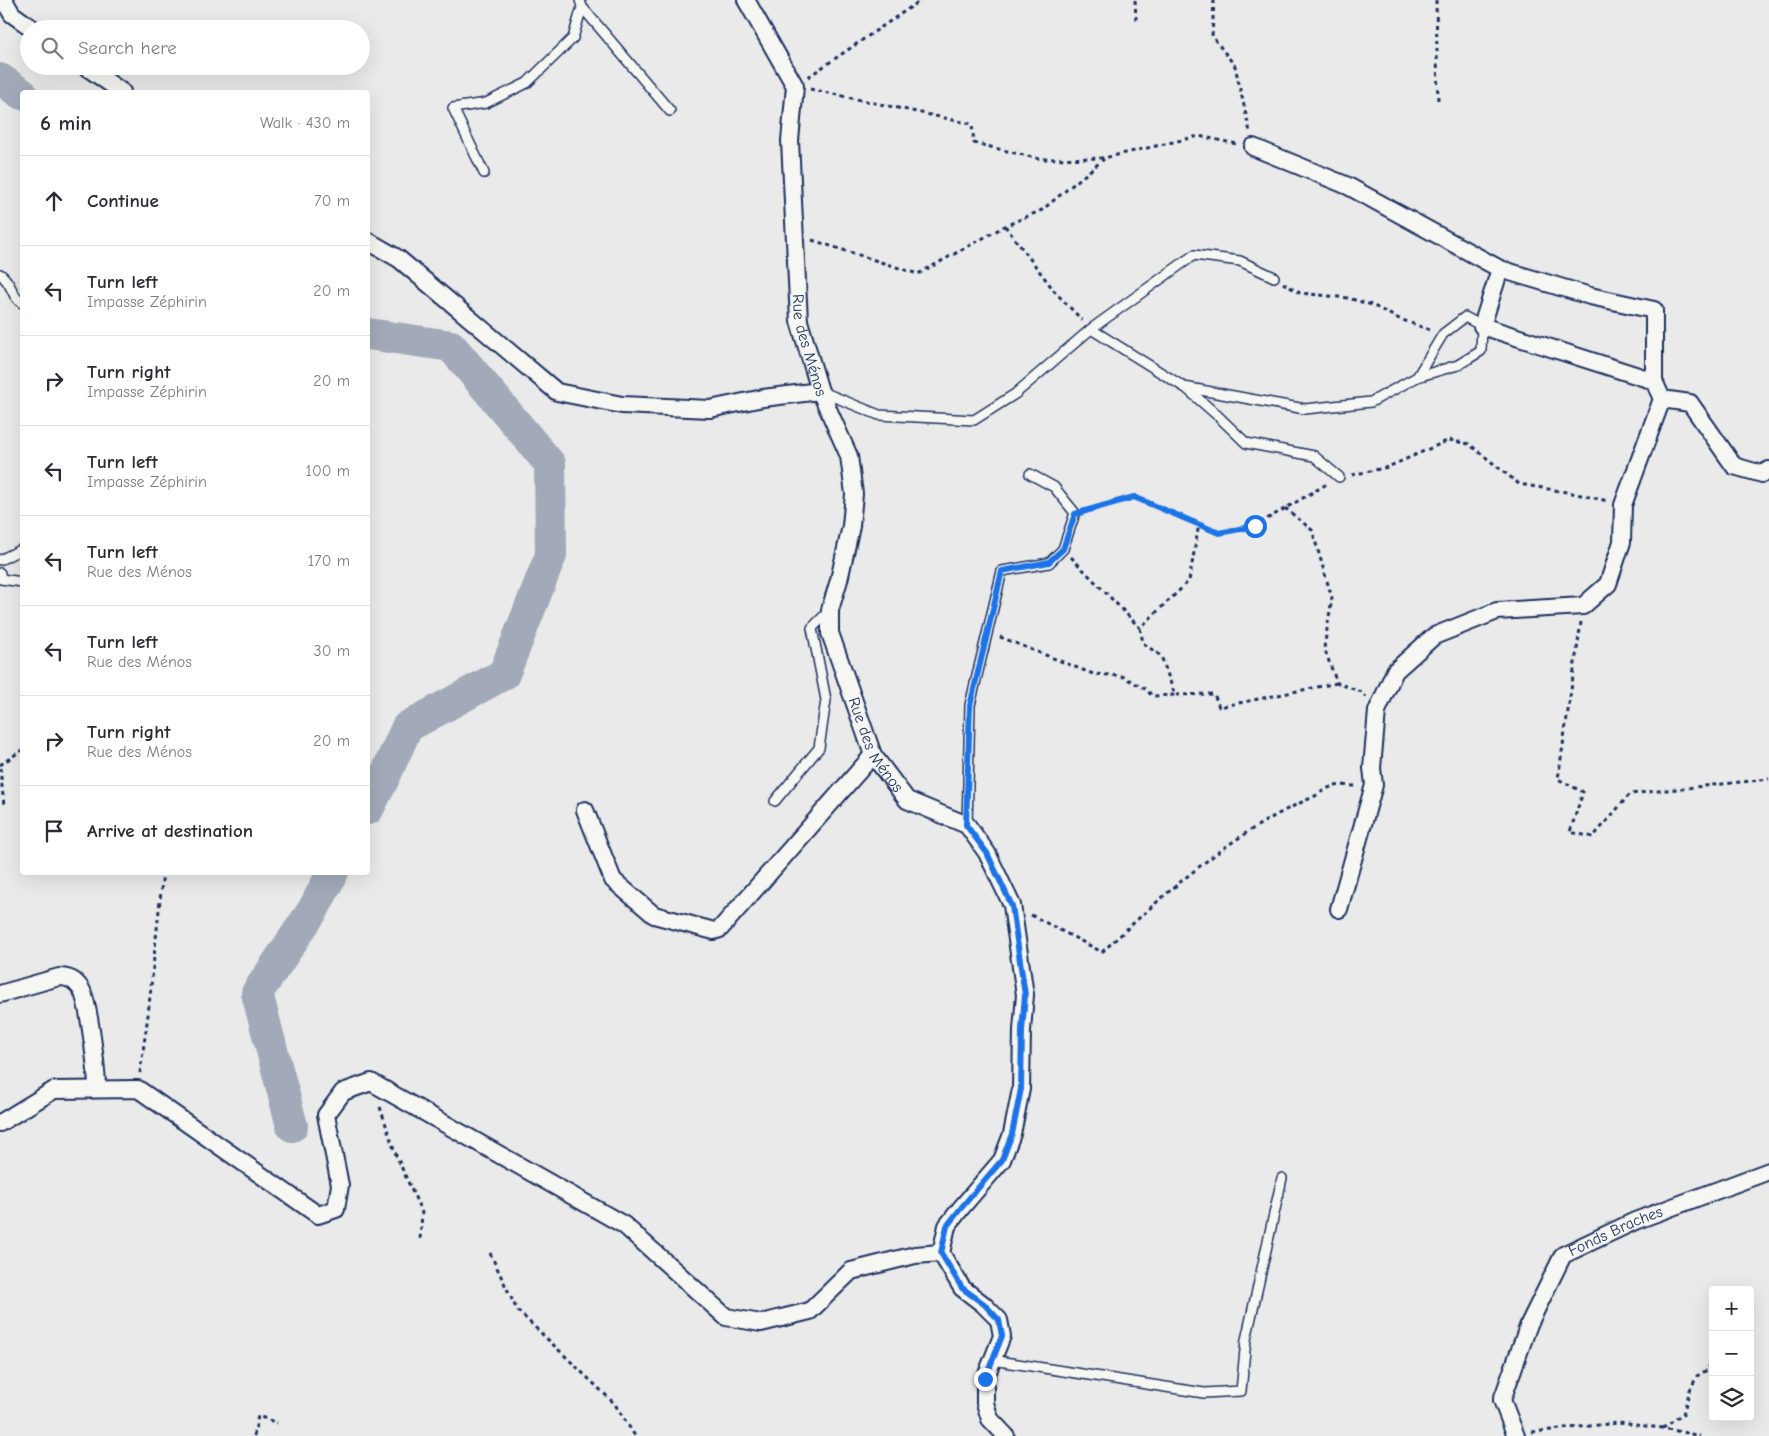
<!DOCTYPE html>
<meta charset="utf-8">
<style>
body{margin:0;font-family:"Comic Neue",sans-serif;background:#f2f2f3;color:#2b2b33}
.controls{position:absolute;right:15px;bottom:15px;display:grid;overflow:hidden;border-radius:5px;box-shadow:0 5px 20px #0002}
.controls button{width:45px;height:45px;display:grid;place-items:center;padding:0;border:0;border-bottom:1px solid #e1e1e2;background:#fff;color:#2b2b33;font:25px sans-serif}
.stop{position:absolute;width:15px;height:15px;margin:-11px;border:4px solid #1a73e8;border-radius:50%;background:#fff}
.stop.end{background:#1a73e8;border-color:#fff;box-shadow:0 1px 5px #0008}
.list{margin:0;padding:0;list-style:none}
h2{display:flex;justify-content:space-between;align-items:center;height:65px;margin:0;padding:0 20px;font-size:21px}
h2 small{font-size:16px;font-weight:400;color:#7c7c81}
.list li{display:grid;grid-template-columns:32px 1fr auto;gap:15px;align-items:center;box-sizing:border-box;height:90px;padding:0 20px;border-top:1px solid #e1e1e2}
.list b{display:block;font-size:19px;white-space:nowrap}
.list p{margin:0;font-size:16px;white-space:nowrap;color:#7c7c81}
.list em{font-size:16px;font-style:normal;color:#7c7c81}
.icon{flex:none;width:28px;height:28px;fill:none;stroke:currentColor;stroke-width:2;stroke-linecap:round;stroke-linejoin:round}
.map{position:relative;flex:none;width:1769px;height:1436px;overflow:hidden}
.search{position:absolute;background:#fff;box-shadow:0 5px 20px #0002;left:20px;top:20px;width:350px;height:55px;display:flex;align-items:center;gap:12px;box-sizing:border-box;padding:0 18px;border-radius:28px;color:#7c7c81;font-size:19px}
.panel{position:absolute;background:#fff;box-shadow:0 5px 20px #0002;left:20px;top:90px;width:350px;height:785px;border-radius:5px}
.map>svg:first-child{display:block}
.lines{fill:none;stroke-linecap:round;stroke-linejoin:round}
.river{stroke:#a2aaba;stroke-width:32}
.lane-casing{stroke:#1b2f5e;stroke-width:12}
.street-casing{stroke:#1b2f5e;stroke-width:20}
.path{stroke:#1b2f5e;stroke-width:3;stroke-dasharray:4 4;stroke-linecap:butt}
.lane{stroke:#f6f6f2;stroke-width:9}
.street{stroke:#f6f6f2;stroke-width:16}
.route{stroke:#1a73e8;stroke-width:6}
.labels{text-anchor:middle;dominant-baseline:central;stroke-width:4.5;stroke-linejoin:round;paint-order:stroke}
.street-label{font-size:16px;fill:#1b2f5e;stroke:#f6f6f2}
</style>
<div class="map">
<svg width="1769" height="1436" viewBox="0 0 1769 1436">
<rect width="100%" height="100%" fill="#e9eae9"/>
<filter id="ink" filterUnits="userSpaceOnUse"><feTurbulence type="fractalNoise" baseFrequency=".02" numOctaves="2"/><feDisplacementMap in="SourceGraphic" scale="10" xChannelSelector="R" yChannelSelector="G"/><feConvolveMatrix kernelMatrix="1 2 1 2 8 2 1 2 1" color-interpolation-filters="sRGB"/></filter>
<g filter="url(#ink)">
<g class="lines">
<path class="river" d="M0,79l22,15
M368,334l83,12 99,118 1,91 -47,119 -97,53 -23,51 -16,31
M292,1126l-35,-133 56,-83 20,-38"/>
<g class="lane-casing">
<path id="lane" d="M582,7l88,104
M484,173l-31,-65 33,-5 41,-20 46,-45 9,-31 -2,-7
M0,274c13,9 11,23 22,29
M1091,329l93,58 121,22 66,-7 46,-25 41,-12 23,-14 1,-25 -17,-9 -22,17 -26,43
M1185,387l33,29 28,27 68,13 25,21
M820,391l59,24 95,5 41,-26 76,-65 103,-74 46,6 34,16
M0,560l22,-11
M0,573l1,6 21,3
M775,801l44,-53 7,-48 -14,-72 17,-17
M967,825l3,-120 32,-134 47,-8 14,-14 12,-36 -21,-26 -24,-13
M992,1360l212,33 37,-2 5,-51 36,-162"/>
</g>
<g class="street-casing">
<g id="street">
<path d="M4,0l8,14 21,15"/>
<path id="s1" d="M746,0l49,86 -5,55 9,180 21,70 29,65 5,38 -3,32 -12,54 -9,30v23l43,122 34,45 60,25 20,28 25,52 13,90 -3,35 -1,59 -9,45 -10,26 -41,48 -14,18 -6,27 21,35 21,16 16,16 3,16 -17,43v24l5,16 16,17"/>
<path d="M85,66l37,26"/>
<path d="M1253,147l95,39 152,83 -18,57 172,55 8,18 28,4 44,63 28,8 7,-4"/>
<path d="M368,241l31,18 158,133 65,13 88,4 53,-11 57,-7"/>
<path d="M1500,269l90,27 64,14v71"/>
<path d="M585,810l28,70 41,35 60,16 6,-2 153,-174"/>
<path d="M1339,909l35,-124 -2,-17 5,-57 18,-40 39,-35 63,-25 86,-5 25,-22 14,-42 1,-37 39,-106"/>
<path d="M0,994l59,-17c10,0 16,3 22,12 8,12 16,83 16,100"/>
<path d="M0,1123l54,-33 84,-1 180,126 18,-6 4,-24 -14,-70 17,-23 28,-10 253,143 102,92 35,6 49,-12 41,-40 64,-16 26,-2"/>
<path id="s2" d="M1516,1436l-14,-36 27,-76 34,-69 72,-34 134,-50"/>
</g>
</g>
<path class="path" d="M1135,0l1,20
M1214,0l-2,36 23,30 15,66
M1436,0l2,104
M808,77l113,-77
M810,89l162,35 2,19 66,16 64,-1 95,-22 38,8
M1005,226l51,67 26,27
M812,240l106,34 87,-48 37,-16 62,-51
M1283,283l17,10 48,5 24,7 25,13 33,12
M1352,475l36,-8 61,-27 20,4 50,40 53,9 36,8
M1285,508l27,22 20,68 -8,50 13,35 25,9 4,5
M1087,510l47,-13 85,36 36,-7 72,-42
M1071,557l69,71 49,-47 10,-57
M1581,622l-23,157 25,13 -13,40 23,5 37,-43 139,-15
M1140,628l3,15 18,13 14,39 39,-1 5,13 118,-24
M1000,637l93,37 29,2 25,14 5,6 23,-1
M0,765l22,-15
M0,768l4,37
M1031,915l71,37c64,-59 128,-119 209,-154 7,-3 13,-9 20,-11 7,-3 19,-1 27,-1
M140,1073l8,-58 15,-143
M380,1107l16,48 26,58 -2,27
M490,1253l27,57 97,93 21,33
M1663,1428l20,-14 7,-24 7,-14 10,-6 6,-11
M1532,1432l86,-9 45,5 37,8
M254,1436l4,-20 19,7"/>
<use href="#lane" class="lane"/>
<use href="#street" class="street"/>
</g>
</g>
<g class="lines" filter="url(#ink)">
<path class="route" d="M985,1379l17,-43 -3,-16 -15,-16 -22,-16 -21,-35 6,-27 14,-18 41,-48 10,-26 9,-45 1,-59 3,-35 -13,-89 -25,-53 -21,-28 4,-119 32,-135 47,-9 14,-13 12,-35 59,-17 85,36 36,-7"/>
</g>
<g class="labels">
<g class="street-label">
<text stroke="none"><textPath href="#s1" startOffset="360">Rue des Ménos</textPath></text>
<text stroke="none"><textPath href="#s1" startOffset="780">Rue des Ménos</textPath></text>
<text stroke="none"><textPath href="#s2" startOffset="254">Fonds Braches</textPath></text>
</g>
</g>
</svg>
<div class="controls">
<button>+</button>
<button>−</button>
<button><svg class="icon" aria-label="layers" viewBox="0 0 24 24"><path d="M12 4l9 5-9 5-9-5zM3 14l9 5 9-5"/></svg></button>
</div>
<div class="stop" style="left:1255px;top:526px"></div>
<div class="stop end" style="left:985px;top:1379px"></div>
<div class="search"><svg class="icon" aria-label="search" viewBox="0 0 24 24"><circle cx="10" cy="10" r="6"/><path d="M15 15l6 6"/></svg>Search here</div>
<section class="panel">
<h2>6 min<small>Walk · 430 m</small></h2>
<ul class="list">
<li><svg class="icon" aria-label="ahead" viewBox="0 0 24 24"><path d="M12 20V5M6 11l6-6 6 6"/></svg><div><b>Continue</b></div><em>70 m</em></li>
<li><svg class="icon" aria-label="left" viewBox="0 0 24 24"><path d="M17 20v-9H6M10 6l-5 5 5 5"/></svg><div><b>Turn left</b><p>Impasse Zéphirin</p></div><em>20 m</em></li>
<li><svg class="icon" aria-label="right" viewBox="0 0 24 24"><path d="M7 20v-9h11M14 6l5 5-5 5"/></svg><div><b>Turn right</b><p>Impasse Zéphirin</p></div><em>20 m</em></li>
<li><svg class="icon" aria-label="left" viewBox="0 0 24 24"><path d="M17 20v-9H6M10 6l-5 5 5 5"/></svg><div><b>Turn left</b><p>Impasse Zéphirin</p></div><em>100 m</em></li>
<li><svg class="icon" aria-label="left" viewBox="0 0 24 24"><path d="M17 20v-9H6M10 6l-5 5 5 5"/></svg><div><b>Turn left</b><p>Rue des Ménos</p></div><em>170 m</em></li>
<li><svg class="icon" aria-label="left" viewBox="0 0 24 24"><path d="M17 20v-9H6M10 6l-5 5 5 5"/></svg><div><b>Turn left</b><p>Rue des Ménos</p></div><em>30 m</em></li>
<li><svg class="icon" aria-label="right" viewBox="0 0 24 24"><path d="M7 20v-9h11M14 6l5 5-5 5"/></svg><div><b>Turn right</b><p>Rue des Ménos</p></div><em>20 m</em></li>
<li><svg class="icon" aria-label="arrive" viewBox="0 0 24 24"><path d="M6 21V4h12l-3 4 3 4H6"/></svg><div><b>Arrive at destination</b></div></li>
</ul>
</section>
</div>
